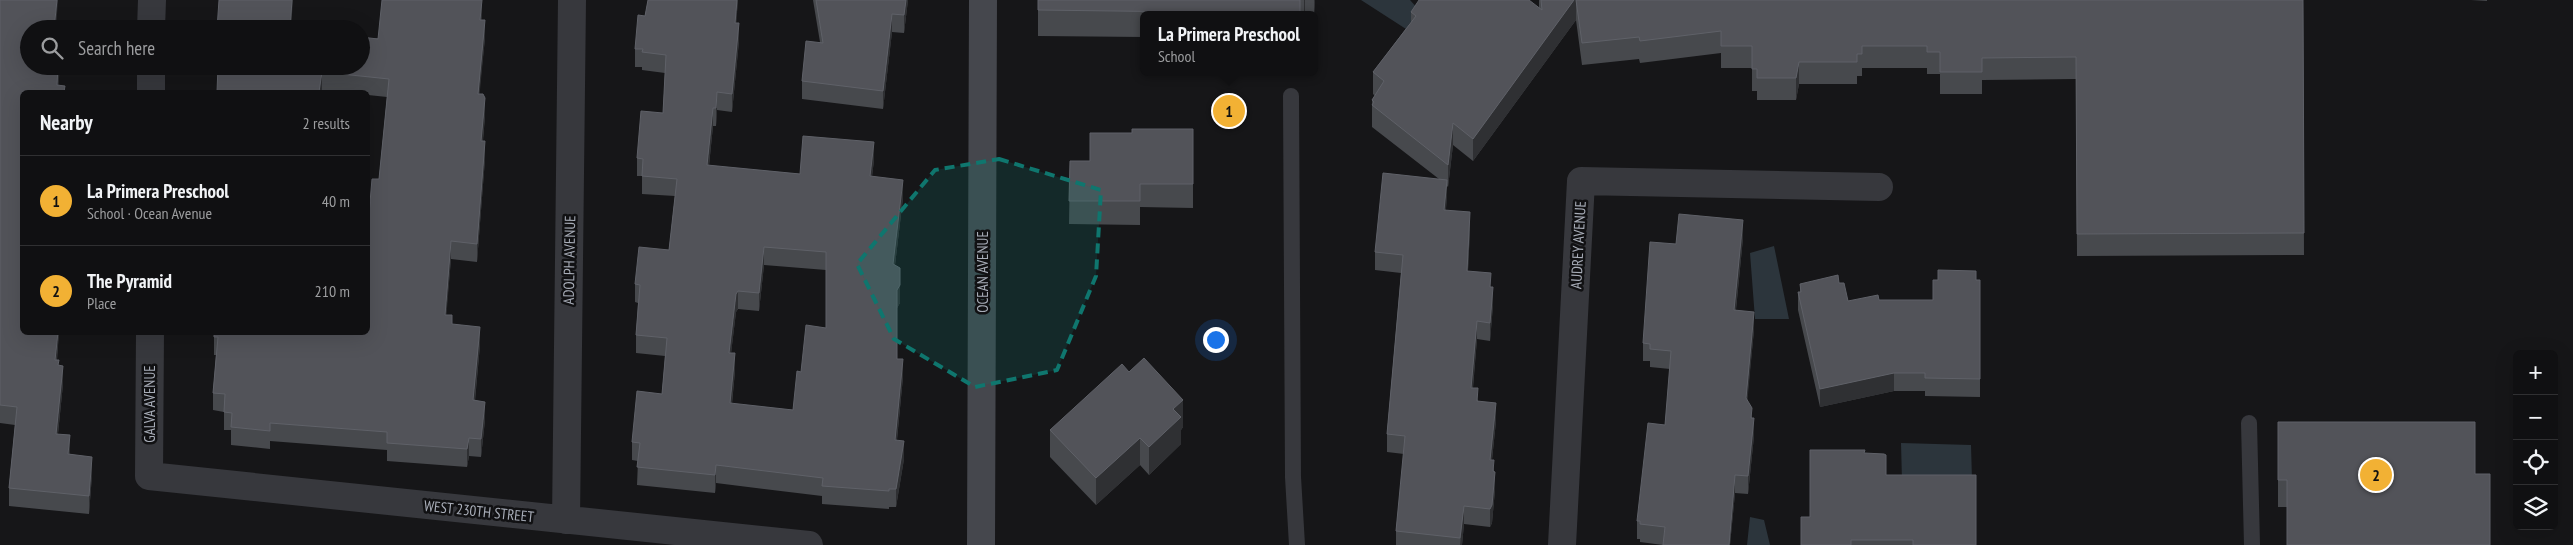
<!DOCTYPE html>
<meta charset="utf-8">
<style>
body{margin:0;font-family:"PT Sans Narrow",sans-serif;background:#1e1e20;color:#f1f3f6}
.controls{position:absolute;right:15px;bottom:15px;display:grid;overflow:hidden;border-radius:8px;box-shadow:0 5px 20px #0002}
.controls button{width:45px;height:45px;display:grid;place-items:center;padding:0;border:0;border-bottom:1px solid #303032;background:#101012;color:#f1f3f6;font:25px sans-serif}
.you{position:absolute;left:1215px;top:339px;width:18px;height:18px;margin:-12px;border:4px solid #fff;border-radius:50%;background:#1a73e8;box-shadow:0 0 0 8px #1a73e833}
.badge{display:grid;place-items:center;width:32px;height:32px;border-radius:50%;background:#f2b134;color:#111;font-size:16px;font-weight:700}
.pin{position:absolute;translate:-50% -50%;border:2px solid #fff;box-shadow:0 1px 5px #0006}
.popup{position:absolute;left:1140px;top:11px;width:178px;height:65px;box-sizing:border-box;display:grid;place-content:center;border-radius:8px;background:#101012;filter:drop-shadow(0 1px 4px #0005);font-size:16px;white-space:nowrap;color:#9c9d9f}
.popup b{font-size:19px;color:#f1f3f6}
.popup::after{content:'';position:absolute;left:50%;top:100%;margin-left:-10px;border:10px solid transparent;border-top-color:#101012}
.list{margin:0;padding:0;list-style:none}
h2{display:flex;justify-content:space-between;align-items:center;height:65px;margin:0;padding:0 20px;font-size:21px}
h2 small{font-size:16px;font-weight:400;color:#9c9d9f}
.list li{display:grid;grid-template-columns:32px 1fr auto;gap:15px;align-items:center;box-sizing:border-box;height:90px;padding:0 20px;border-top:1px solid #303032}
.list b{display:block;font-size:19px;white-space:nowrap}
.list p{margin:0;font-size:16px;white-space:nowrap;color:#9c9d9f}
.list em{font-size:16px;font-style:normal;color:#9c9d9f}
.icon{flex:none;width:28px;height:28px;fill:none;stroke:currentColor;stroke-width:2;stroke-linecap:round;stroke-linejoin:round}
.map{position:relative;flex:none;width:2573px;height:545px;overflow:hidden}
.search{position:absolute;background:#101012;box-shadow:0 5px 20px #0002;left:20px;top:20px;width:350px;height:55px;display:flex;align-items:center;gap:12px;box-sizing:border-box;padding:0 18px;border-radius:28px;color:#9c9d9f;font-size:19px}
.panel{position:absolute;background:#101012;box-shadow:0 5px 20px #0002;left:20px;top:90px;width:350px;height:245px;border-radius:8px}
.map>svg:first-child{display:block}
.water{fill:#2c353c}
.lines{fill:none;stroke-linecap:round;stroke-linejoin:round}
.lane{stroke:#37383d;stroke-width:16}
.street{stroke:#37383d;stroke-width:28}
.secondary{stroke:#45474d;stroke-width:28}
.wall{fill:#47494d;fill-rule:evenodd}
.shaded-wall{fill:#2f3033}
.building{fill:#525359;stroke:#5f6168;fill-rule:evenodd}
.marked{fill:#0f766e;fill-opacity:0.2;stroke:#0f766e;stroke-width:4;stroke-dasharray:10 6;stroke-linejoin:round}
.labels{text-anchor:middle;dominant-baseline:central;stroke-width:5;stroke-linejoin:round;paint-order:stroke}
.street-label{font-size:15px;fill:#a8adb8;stroke:#111113}
</style>
<div class="map">
<svg width="2573" height="545" viewBox="0 0 2573 545">
<rect width="100%" height="100%" fill="#161618"/>
<path class="water" d="M1361,0h49l9,10 -13,19z
M1774,246l15,73h-34l-5,-66z
M1901,443l70,2 1,35 -70,1z
M1750,517l14,3 6,25h-23z"/>
<g class="lines">
<path class="lane" d="M1291,96l2,381 4,68
M2249,423l3,122"/>
<path class="street" d="M151,29l1,-29
M151,92v-26
M150,332l-1,144 660,69
M566,520l6,-520
M1562,545l19,-364 298,6"/>
<path class="secondary" d="M981,545l2,-545"/>
</g>
<path class="wall" d="M0,0l29,66h31l-2,20 7,6h-43l37,240 -2,28 6,24 -5,50 12,20 22,21 -3,39 -80,-8v-18l6,-63 -15,-2z
M648,0h90l-2,23 3,18 -7,71 -15,-2 -1,16h-3l-4,40 91,8 74,-14 -2,16 31,22 -8,67 5,21v17l-3,5v51l6,18 -6,63 7,19 -8,48h-7v2l-67,-5v-8l-106,-13 -1,10 -78,-8 1,-24 -6,-1v-18l30,-48 3,-38 -29,-3v-18l2,-32 -3,-1v-18l34,-34 6,-54 -33,-2v-18h-5v-18l26,-45 2,-40 -23,-3v-3h-7v-18l10,-33zM764,265l62,5v58l-25,44 -8,38 -61,-6 3,-33 -4,-18 5,-41 2,-3 21,2z
M813,0h95l-4,33 -12,-1 -9,77 -81,-10v-18l18,-39z
M1038,0h277l-1,15 -9,-1v1h-161v22l-106,-1z
M1539,0h764l1,255 -227,1 -1,-177 -94,1v14h-42v-20h-13v-6h-65v8h-5v8h-58l-3,16h-39v-9h-5v-23h-31v-15l-81,10 -1,-4 -57,6 -6,-45 -103,141 -20,-16 -5,42 -1,-1 -1,24 24,20 -2,41 23,16 2,18 -3,36 -13,-2 -4,49 5,13 18,20 -4,39 2,11 1,19 -3,33 -2,4 -26,-3 -2,21h-66v-14l8,-77 -17,-2v-18l14,-161 -26,-3v-18l64,-73 -67,-52v-27l3,-4 -2,-2v-22l38,-50v-10l128,-4z
M2471,0h16v1z
M482,20l3,18 -6,56 6,22 -2,25 2,18 -8,103 -26,-3 -5,56 6,9 28,21 -5,56 10,19 -4,37 -12,-1 -2,11 -80,-6v-11l-117,-9v8l-39,-4v-15h-7v-18l-11,-2v-17l3,-38h-2v-18l154,-5 11,-153 8,-82 -19,-2v-3h-21l-25,-2 -104,-24z
M1193,129v79l-53,-1v18l-71,-1 1,-63h20l42,-28z
M1743,238l-7,72 18,20 -7,70 5,18 2,18 -6,58 -13,-1 -5,52h-67l-23,-3v-3h-3v-18l28,-96 5,-56 -20,-2v-6h-7v-18l33,-99z
M1976,280h4v117l-55,-1v-5h-31l-74,16 -22,-97v-18h2v-8l39,-1 9,18 31,-1h54z
M2278,422h197l-188,85h-9z
M1183,427l-2,3v14l-32,31 -9,-10 -44,40 -46,-48v-27z
M1865,453l21,22 90,70h-175l9,-28z"/>
<path class="shaded-wall" d="M57,0h1l-2,29h-2z
M292,0h1l-2,29h-1z
M482,0v18l-2,20v-18z
M737,0h1l-3,41v-18z
M906,0h2l-4,33v-18z
M1304,0h1v15h-1z
M1314,0h1l-1,15z
M1574,0h2v20l-103,141v-22z
M892,14v18l-9,77v-18z
M485,20v18l-7,73v-17z
M739,23v18l-7,71v-18z
M1799,62v22l-3,16v-22z
M58,66h2l-2,26 -1,-7z
M322,72v20h-3z
M717,92v18l-1,16v-18z
M485,98v18l-4,43v-18z
M713,108v18l-6,57v-18z
M1453,123v22l-5,42v-22z
M485,141v18l-8,103v-18z
M874,142v18l-4,34v-18z
M903,180v18l-10,84v-18z
M1447,180v18l-3,30v-18z
M1470,212v18l-3,59v-18z
M1743,220v18l-9,90v-18z
M451,241v18l-6,74v-18z
M764,247v18l-5,46v-18z
M900,268v35l-3,5v-18z
M1493,287v18l-3,36v-18z
M738,291v18l-2,3 -7,59v-18l7,-59z
M1754,312v18l-8,86v-18z
M1477,321v18l-6,67v-18z
M480,327v18l-7,73v-18z
M58,332h1l-4,45v-17z
M735,353v18l-5,50v-18z
M903,359v18l-8,81v-18z
M63,366v18l-7,68v-18z
M1894,373v18l-74,16v-18z
M1183,400v27l-2,3v14l-32,31v-28l24,-38z
M485,402v18l-4,37v-18z
M1496,403v18l-6,57v-18z
M1754,418v18l-6,58v-18z
M70,435v18l-2,19v-18z
M469,438v18l-2,11v-18z
M1140,438v27l-44,40v-27z
M904,441v18l-8,48v-18z
M92,457v18l-3,39v-18z
M716,465v18l-1,10v-18z
M1495,472v18l-3,33 -2,4v-18z
M1735,475v18l-5,52h-1z
M1464,506v18l-2,21h-2z"/>
<path class="building" d="M0,0h57l-3,29h-25v37h29l-1,19 8,1 -1,6h-42v240h36l-3,28h4l-1,5 5,1 -7,68 14,1 -2,19 24,3 -3,39 -80,-8 8,-81 -17,-2z
M219,0h73l-2,29h-73z
M382,0h100l-2,20h5l-7,74h5l2,4 -4,43h4l-8,103 -26,-3 -6,74h7v9l28,3 -7,73 12,2 -4,37 -12,-1 -2,11 -80,-6v-11l-117,-9v8l-39,-4 1,-14 -8,-1 1,-18 -12,-1 5,-56h-4v-5h154v-106l4,-47h7l10,-100 -67,-7 -3,20h-102l1,-26h143v-29l17,2z
M648,0h89l-2,23h4l-7,71 -15,-2 -1,16h-3l-6,57 93,9 3,-38 71,6 -4,34 33,4 -10,84 7,4v17l-3,5v69h6l-8,81 9,1 -8,48h-7v2l-67,-5 1,-8 -107,-13 -1,10 -78,-8 3,-24 -8,-1 5,-51 25,3 5,-56 -31,-3 4,-50 -5,-1 4,-37 30,3 8,-71 -35,-3 1,-17 -6,-1 4,-47 22,2 3,-58 -24,-3 1,-3h-8l3,-34 7,1zM764,247l62,5v76l-20,-3 -5,47 -4,-1 -4,39 -63,-7 5,-50h-6l7,-59 2,-3 21,2z
M816,0h90l-2,15 -12,-1 -9,77 -81,-10 4,-40 17,2z
M1038,0h262v15h-32v-2l-230,-3z
M1419,0h110l13,10 -1,-10h33l-101,139 -20,-16 -5,42 -76,-60 2,-3 -2,-2 12,-19 -11,-9 43,-56 -5,-4z
M1576,0h727l1,233 -227,1 -1,-177 -94,1v14h-42v-20h-13v-6h-65v8h-5v8h-58l-3,16h-39v-9h-5v-23h-31v-15l-81,10 -1,-4 -57,6z
M1132,129h61v55h-53v17h-71l1,-40h20v-28h42z
M1383,173l64,7 -3,30 26,2 -3,59 24,2 -1,14h3l-3,36 -13,-2 -6,67h7l-1,13 19,2 -6,57h4l-1,11 2,1 -3,33 -2,4 -26,-3 -4,32 -64,-7 9,-95 -18,-2 16,-179 -28,-3z
M1679,214l64,6 -9,90 20,2 -8,86 6,10 -1,10h3l-6,58 -13,-1 -6,70h-66l2,-18 -25,-3v-3h-3l11,-98 17,2 6,-74 -21,-2v-5l-7,-1 7,-101 26,2z
M1938,270l38,1v9h4v99l-55,-1v-5h-31l-74,16 -22,-97h3l-1,-8 38,-9 1,8h5l4,18 30,-6 1,5h54v-20h5z
M1144,358l39,42 -10,9 8,8 -32,30 -9,-9 -44,40 -46,-48 72,-66 7,8z
M2278,422h197v52h15v71h-203v-65h-9z
M1810,450h55l-1,3 20,1 2,1v20h90v70h-63v-5h-62v5h-50v-28h9z"/>
<path class="marked" d="M999,159l102,31 -5,86 -39,94 -82,17 -81,-48 -37,-75 78,-94z"/>
<g class="labels">
<g class="street-label">
<text transform="translate(1578 245) rotate(-87)">AUDREY AVENUE</text>
<text transform="translate(569 260) rotate(-89)">ADOLPH AVENUE</text>
<text transform="translate(982 272) rotate(-90)">OCEAN AVENUE</text>
<text transform="translate(149 404) rotate(-90)">GALVA AVENUE</text>
<text transform="translate(479 511) rotate(6)">WEST 230TH STREET</text>
</g>
</g>
</svg>
<div class="controls">
<button>+</button>
<button>−</button>
<button><svg class="icon" aria-label="locate" viewBox="0 0 24 24"><circle cx="12" cy="12" r="6"/><path d="M12 2v4M12 18v4M2 12h4M18 12h4"/></svg></button>
<button><svg class="icon" aria-label="layers" viewBox="0 0 24 24"><path d="M12 4l9 5-9 5-9-5zM3 14l9 5 9-5"/></svg></button>
</div>
<div class="you"></div>
<div class="pin badge" style="left:1229px;top:111px">1</div>
<div class="popup"><b>La Primera Preschool</b>School</div>
<div class="pin badge" style="left:2376px;top:475px">2</div>
<div class="search"><svg class="icon" aria-label="search" viewBox="0 0 24 24"><circle cx="10" cy="10" r="6"/><path d="M15 15l6 6"/></svg>Search here</div>
<section class="panel">
<h2>Nearby<small>2 results</small></h2>
<ul class="list">
<li><span class="badge">1</span><div><b>La Primera Preschool</b><p>School · Ocean Avenue</p></div><em>40 m</em></li>
<li><span class="badge">2</span><div><b>The Pyramid</b><p>Place</p></div><em>210 m</em></li>
</ul>
</section>
</div>
